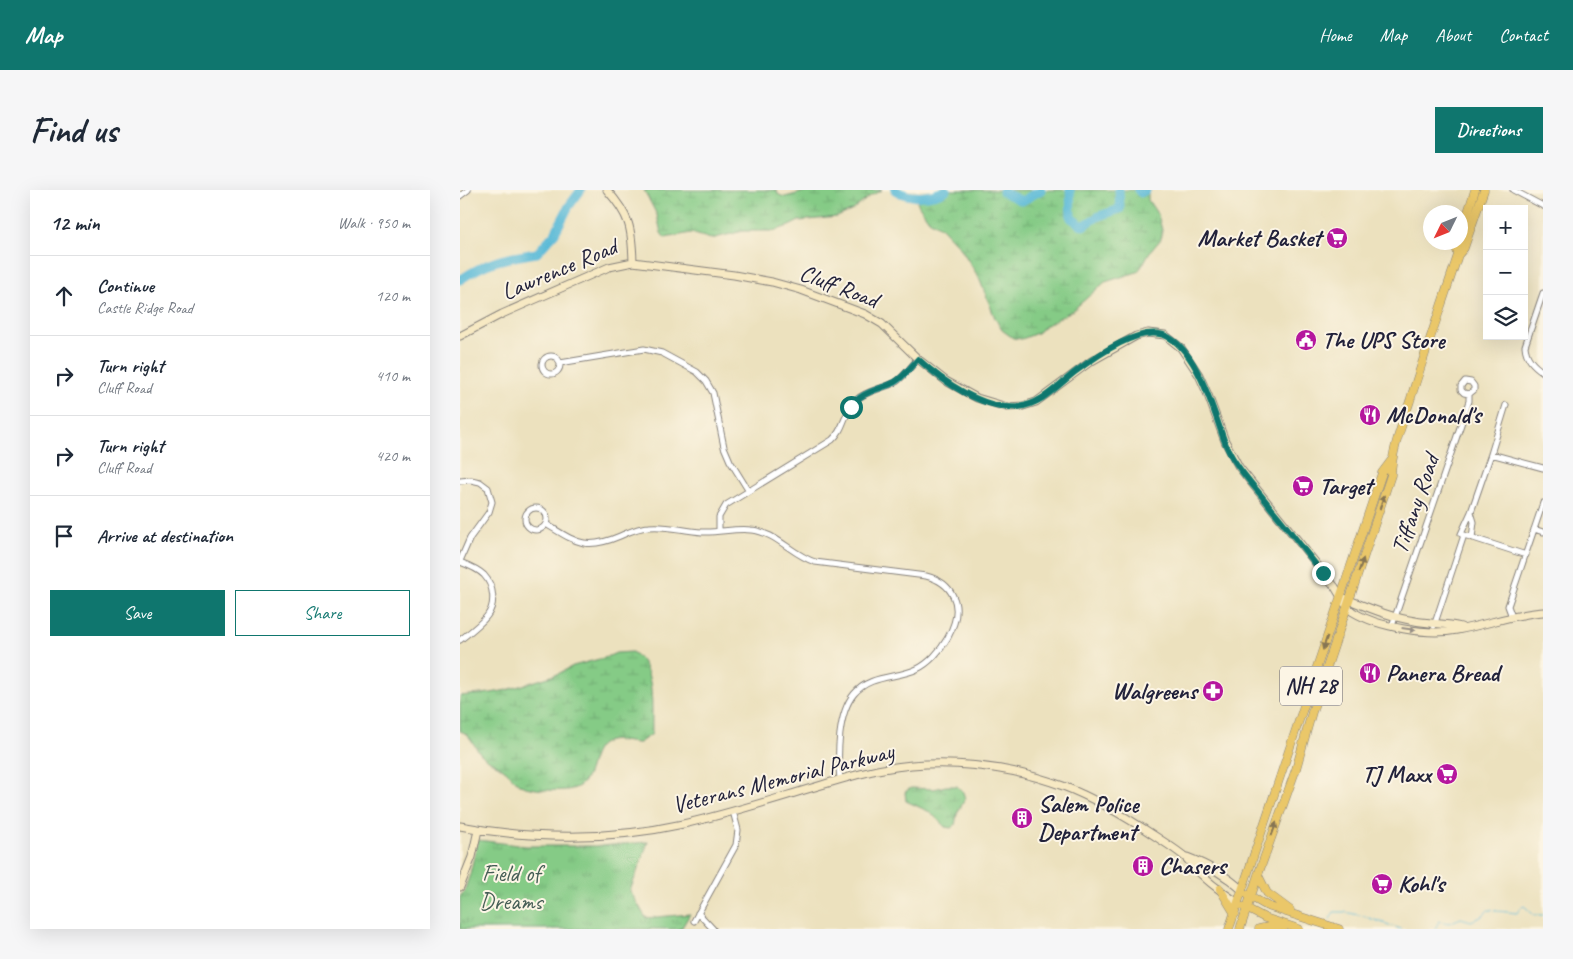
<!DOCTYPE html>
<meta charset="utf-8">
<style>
body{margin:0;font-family:Caveat,sans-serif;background:#f6f6f7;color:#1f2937}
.controls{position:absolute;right:15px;top:15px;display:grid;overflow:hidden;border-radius:0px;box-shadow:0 5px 20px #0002}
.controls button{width:45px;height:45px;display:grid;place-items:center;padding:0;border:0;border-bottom:1px solid #e0e1e3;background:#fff;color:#1f2937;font:25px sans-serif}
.compass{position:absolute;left:963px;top:15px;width:45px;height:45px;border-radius:50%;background:#fff;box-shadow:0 5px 20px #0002;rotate:227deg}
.stop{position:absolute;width:15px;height:15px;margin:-11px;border:4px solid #0f766e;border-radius:50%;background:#fff}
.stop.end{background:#0f766e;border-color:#fff;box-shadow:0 1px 5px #0008}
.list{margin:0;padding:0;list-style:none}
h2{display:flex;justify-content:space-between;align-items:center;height:65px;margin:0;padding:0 20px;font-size:21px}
h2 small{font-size:16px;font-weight:400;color:#747a83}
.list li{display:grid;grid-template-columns:32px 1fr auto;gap:15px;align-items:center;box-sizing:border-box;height:80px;padding:0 20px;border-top:1px solid #e0e1e3}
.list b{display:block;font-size:19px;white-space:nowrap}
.list p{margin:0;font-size:16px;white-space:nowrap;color:#747a83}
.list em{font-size:16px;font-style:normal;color:#747a83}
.actions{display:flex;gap:10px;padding:15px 20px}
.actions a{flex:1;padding:11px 0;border:1px solid #0f766e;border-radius:0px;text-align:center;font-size:18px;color:#0f766e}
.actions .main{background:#0f766e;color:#fff}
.icon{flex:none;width:28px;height:28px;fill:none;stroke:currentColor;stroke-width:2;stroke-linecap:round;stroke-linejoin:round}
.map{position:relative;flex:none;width:1083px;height:739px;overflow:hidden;border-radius:0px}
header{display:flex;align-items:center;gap:30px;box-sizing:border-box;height:70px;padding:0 25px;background:#0f766e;color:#fff}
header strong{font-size:24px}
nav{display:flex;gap:28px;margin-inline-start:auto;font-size:18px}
.intro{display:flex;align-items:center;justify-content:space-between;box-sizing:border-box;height:120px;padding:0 30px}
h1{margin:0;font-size:35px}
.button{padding:12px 22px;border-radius:0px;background:#0f766e;color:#fff;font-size:18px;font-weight:700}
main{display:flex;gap:30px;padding:0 30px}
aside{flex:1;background:#fff;border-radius:0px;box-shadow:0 5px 20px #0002}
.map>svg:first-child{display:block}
.wetland{fill:url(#wetland-marsh);stroke:#547660}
.park{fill:url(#park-tufts);stroke:#547660}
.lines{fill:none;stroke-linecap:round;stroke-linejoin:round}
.stream{stroke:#59b9d7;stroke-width:1}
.river{stroke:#59b9d7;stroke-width:9}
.street-casing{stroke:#87827c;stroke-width:7}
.secondary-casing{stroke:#87827c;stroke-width:9}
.primary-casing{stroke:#87827c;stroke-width:9}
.street{stroke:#fff;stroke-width:5}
.secondary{stroke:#f7e9c3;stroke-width:7}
.primary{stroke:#eac769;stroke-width:8}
.oneway{fill:#867452}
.oneway2{fill:#978f86}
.route{stroke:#0f766e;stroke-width:6}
.labels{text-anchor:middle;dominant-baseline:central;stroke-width:4;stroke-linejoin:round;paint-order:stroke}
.shield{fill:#fcf5e5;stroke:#63616e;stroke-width:1}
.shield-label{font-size:22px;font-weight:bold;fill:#22223b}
.poi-label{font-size:24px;font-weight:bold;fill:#22223b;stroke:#fcf5e5;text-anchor:start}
.street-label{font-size:24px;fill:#22223b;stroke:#fcf5e5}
.park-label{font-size:24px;fill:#455d55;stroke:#fcf5e5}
</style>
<header>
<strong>Map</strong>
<nav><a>Home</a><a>Map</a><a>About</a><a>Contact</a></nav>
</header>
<div class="intro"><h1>Find us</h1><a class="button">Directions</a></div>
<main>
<aside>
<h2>12 min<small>Walk · 950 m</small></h2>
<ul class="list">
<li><svg class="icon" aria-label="ahead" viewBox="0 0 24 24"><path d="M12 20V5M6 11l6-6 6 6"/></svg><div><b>Continue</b><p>Castle Ridge Road</p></div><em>120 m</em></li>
<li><svg class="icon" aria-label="right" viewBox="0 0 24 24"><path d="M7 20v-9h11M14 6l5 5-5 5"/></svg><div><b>Turn right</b><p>Cluff Road</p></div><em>410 m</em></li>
<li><svg class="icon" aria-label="right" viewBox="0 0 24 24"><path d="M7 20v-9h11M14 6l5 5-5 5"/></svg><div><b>Turn right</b><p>Cluff Road</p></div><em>420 m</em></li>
<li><svg class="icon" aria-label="arrive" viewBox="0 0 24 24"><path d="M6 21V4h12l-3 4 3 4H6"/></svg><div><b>Arrive at destination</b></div></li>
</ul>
<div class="actions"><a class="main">Save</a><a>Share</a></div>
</aside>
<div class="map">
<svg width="1083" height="739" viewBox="0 0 1083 739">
<defs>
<pattern id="wetland-marsh" width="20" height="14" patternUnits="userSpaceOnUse" patternTransform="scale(1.25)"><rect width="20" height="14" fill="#85cb86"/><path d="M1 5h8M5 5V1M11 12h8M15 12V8" fill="none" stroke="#73ae75"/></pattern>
<pattern id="park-tufts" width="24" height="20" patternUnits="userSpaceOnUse" patternTransform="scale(1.25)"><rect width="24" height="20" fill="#85cb86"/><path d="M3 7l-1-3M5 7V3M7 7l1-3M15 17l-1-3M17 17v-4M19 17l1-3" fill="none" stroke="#73ae75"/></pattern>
</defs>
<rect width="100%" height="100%" fill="#fcf5e5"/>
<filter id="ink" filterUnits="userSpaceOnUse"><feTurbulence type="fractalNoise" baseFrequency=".02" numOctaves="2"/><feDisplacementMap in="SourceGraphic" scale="10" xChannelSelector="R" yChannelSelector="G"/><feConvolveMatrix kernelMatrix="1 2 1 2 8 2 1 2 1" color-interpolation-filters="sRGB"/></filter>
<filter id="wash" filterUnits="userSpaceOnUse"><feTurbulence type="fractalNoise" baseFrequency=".0096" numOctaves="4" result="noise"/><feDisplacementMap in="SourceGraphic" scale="20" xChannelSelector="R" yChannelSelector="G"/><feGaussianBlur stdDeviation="1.12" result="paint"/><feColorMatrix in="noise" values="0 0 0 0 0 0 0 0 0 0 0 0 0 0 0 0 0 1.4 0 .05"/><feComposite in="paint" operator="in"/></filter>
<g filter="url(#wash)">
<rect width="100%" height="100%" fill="#ece1be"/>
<path class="wetland" d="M184,0h132l3,5 6,2 26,-7h71l-12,6 -17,14 -16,7 -38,4 -10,5 -16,5h-30l-32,8 -20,-6 -26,5 -4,-5 -4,-18z
M490,0h198v10l10,15 4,15 -1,9 -12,14 -7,13 -5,6 -32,10 -32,28 -28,16 -8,7 -15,6 -9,-1 -11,-8 -7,-12 -16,-40 -19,-31 -18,-19 -13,-8 -10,-14 -2,-5c11,-7 21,-1 33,-11z
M172,462c25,15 19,56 20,82l-13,9c-9,0 -21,-4 -30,-2 -24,6 -12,42 -37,48 -10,3 -46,1 -53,-5 -6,-5 -11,-12 -17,-16 -7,-5 -16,-8 -22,-15 -7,-8 -9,-19 -20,-22v-35l31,-3 16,-3 51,-16 15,-8 34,-9 9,-4z
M486,596h11l6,6 2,7 -8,15 -2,11 -4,3 -6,-1 -15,-15 -24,-11 -1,-9 6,-4 23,1z"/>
<path class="park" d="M18,650l48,6h75l47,-4 -18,49 16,27 44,-4 -9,15h-221v-32l5,-8 5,-15z"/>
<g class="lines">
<path class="stream" d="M870,729l4,-7h11l18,4 38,13
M975,739l4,-8 10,2 12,-5 10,3 10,-4 7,-7 29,3 6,-8 11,10h9"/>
<path class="river" d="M435,0c13,9 37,8 51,0
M544,0l-1,2 19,9 19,-11
M610,0l1,28 12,8 16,-10 21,-7 -1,-19
M678,0l3,3 5,-3
M0,90c27,-19 45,-22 77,-27l18,-20 14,-27 12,-16"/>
</g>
</g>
<g filter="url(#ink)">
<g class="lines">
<g class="street-casing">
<path id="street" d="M1053,0l30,16
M0,6l8,-6
M1083,103l-18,53c1,12 8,19 18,26
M82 175a9 9 0 1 1 18 0a9 9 0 1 1-18 0Z
M100,173l84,-14 18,4 35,19 9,9 7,12 11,54 6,14 18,29
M1046,215l-15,49 -20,58 -10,22 65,21
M1031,264l52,14
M0,291l11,-1 9,2 8,6 4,14 -3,10 -19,26 -10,23
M65 329a11 11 0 1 1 22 0a11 11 0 1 1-22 0Z
M1011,322l3,10 -2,16
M86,334c30,18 39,27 74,12 9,-4 19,-9 29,-9 18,-2 35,4 53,5 16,1 33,-4 49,-2 25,2 41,25 64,32l111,14c12,3 22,9 27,20 12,24 -14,63 -36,73 -21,10 -46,5 -63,25 -16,19 -17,61 -14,85
M1074,339l9,3
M259,341v-14l7,-12 106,-65c13,-11 12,-29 24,-40 11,-10 27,-11 40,-18 8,-5 15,-16 22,-23
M0,372c8,3 18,7 24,13 10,11 12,29 3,41 -7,9 -18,17 -27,24
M1052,427l-4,-11 35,-103
M932,436l77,-225v-7l5,-4v-4l-3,-4 -6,-1 -4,5v4l3,3 5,1
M974,436l30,-91
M238,723l15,16
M234,731l42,-76 2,-15 -5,-19"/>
</g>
<g class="secondary-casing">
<path id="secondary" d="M147,0c23,26 25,38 26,72
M0,146l42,-22 107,-47 24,-5 101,13 38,7 29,8 64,24 17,10 36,35 28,22 31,17 30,9 16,-1 13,-4 54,-40 46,-26 12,-3 17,2 16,13 18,27 9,20 17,46 14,26 96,120 12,20 6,5c25,15 75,24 104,18 29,-5 57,-16 86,-18
M884,408c23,9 45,19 71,23 15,3 31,2 46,6
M0,636c72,14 151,14 223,-2 45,-10 88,-24 132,-37 23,-7 45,-14 68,-18 60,-11 124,-4 180,17 34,13 65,32 95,52 9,6 19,12 27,19 6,6 11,13 17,18 10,11 24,19 36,28
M727,667c21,8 39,18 55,33
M0,697l12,-30 6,-27"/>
</g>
<g class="primary-casing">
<path id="primary" d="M1001,44l14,-44
M998,52l-2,4 2,9
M798,685l9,18 23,17
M760,699l15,25
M788,705l19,11 72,23
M784,717l21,11 34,11
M769,739l153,-456 9,-12
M780,739l18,-54 38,-106 16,-57 79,-237c1,-26 11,-50 19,-74 15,-49 32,-97 48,-146l6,-7 20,-58
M799,739l14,-3 11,1"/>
</g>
<use href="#street" class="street"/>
<use href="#secondary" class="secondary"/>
<use href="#primary" class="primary"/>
</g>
<defs><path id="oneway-solid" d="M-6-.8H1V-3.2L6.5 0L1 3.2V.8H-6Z" transform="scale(1.25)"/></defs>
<g class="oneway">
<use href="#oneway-solid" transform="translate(922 312) rotate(-72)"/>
<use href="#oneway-solid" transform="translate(901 375) rotate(-71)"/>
<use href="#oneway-solid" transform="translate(865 453) rotate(109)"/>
<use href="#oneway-solid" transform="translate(814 639) rotate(-70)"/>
</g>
<use class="oneway2" href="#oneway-solid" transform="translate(949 439) rotate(8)"/>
</g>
<g class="lines" filter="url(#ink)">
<path class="route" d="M391,217c10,-16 29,-17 44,-25 9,-5 16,-16 23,-23 24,22 65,51 100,48 24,-3 39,-21 57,-35 21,-16 69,-51 95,-34 28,17 43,71 54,102 9,26 31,46 47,68 18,21 34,44 52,65"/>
</g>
<defs>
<g id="supermarket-disc" transform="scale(1.125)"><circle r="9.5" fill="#b5179e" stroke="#fcf5e5"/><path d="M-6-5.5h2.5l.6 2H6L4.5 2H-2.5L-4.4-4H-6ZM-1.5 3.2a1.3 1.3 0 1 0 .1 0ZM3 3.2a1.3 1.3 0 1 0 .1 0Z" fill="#fff"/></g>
<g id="civic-disc" transform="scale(1.125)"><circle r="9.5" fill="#b5179e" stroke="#fcf5e5"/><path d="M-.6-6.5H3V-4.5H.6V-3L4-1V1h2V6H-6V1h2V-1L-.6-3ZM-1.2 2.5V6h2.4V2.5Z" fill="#fff"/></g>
<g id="restaurant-disc" transform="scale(1.125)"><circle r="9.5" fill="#b5179e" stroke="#fcf5e5"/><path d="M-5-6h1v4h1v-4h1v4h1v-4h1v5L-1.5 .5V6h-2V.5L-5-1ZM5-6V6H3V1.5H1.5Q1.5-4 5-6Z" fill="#fff"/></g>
<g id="pharmacy-disc" transform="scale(1.125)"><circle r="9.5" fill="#b5179e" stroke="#fcf5e5"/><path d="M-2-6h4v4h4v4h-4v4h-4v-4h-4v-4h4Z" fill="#fff"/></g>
<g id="building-disc" transform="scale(1.125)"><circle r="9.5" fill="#b5179e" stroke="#fcf5e5"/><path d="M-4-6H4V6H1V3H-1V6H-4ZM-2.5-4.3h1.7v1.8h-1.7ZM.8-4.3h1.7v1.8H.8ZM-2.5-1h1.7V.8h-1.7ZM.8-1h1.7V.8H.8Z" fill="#fff"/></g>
</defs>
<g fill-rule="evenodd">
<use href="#supermarket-disc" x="877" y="48"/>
<use href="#civic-disc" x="846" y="150"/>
<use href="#restaurant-disc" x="910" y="225"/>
<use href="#supermarket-disc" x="843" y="296"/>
<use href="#restaurant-disc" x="910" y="483"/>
<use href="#pharmacy-disc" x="753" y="501"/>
<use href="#supermarket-disc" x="987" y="584"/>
<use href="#building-disc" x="562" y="628"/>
<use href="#building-disc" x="683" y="676"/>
<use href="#supermarket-disc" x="922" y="694"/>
</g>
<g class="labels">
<rect class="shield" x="820" y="476.5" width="62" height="39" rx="4"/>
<g class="shield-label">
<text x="851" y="496">NH 28</text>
</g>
<g class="poi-label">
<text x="861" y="48" text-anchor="end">Market Basket</text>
<text x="862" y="150">The UPS Store</text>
<text x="926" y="225">McDonald's</text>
<text x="859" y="296">Target</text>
<text x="926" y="483">Panera Bread</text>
<text x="737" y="501" text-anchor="end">Walgreens</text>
<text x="971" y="584" text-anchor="end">TJ Maxx</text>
<text x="578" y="614">Salem Police<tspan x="578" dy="28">Department</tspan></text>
<text x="699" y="676">Chasers</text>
<text x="938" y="694">Kohl's</text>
</g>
<g class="street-label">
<text transform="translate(99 79) rotate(-23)">Lawrence Road</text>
<text transform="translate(379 96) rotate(21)">Cluff Road</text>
<text transform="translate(955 314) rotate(-71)">Tiffany Road</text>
<text transform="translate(323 588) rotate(-14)">Veterans Memorial Parkway</text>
</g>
<g class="park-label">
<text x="51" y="683">Field of<tspan x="51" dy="28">Dreams</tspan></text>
</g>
</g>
</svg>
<div class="controls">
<button>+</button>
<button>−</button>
<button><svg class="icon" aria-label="layers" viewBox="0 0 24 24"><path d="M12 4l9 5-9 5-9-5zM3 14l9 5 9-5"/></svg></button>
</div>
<svg class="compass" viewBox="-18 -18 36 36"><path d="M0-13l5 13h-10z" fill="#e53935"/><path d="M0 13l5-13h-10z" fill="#747a83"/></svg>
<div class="stop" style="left:391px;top:217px"></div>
<div class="stop end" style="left:863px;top:383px"></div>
</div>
</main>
